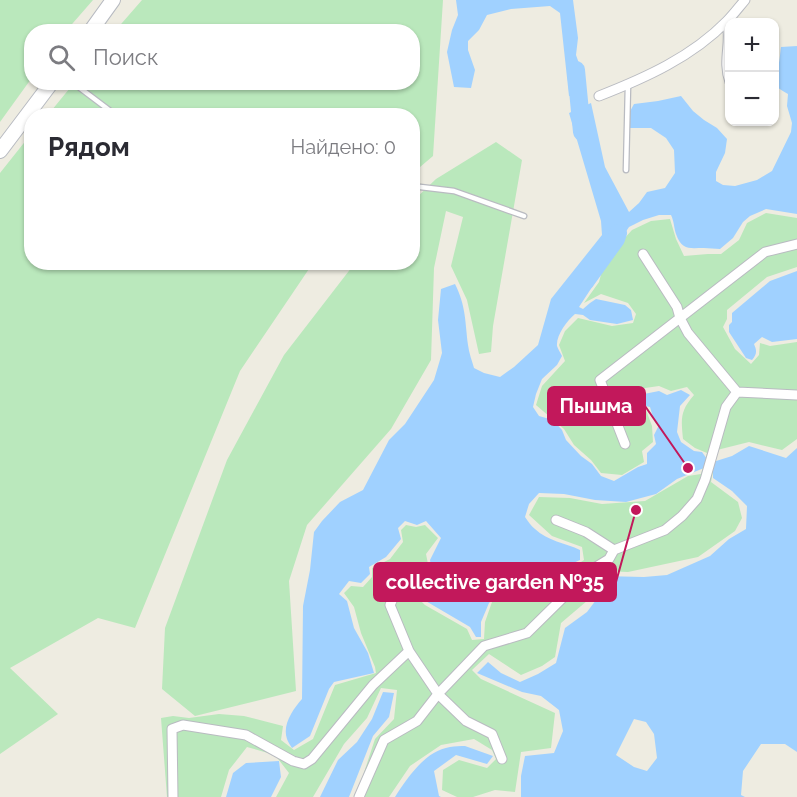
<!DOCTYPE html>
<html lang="ru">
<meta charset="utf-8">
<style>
body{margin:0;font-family:Raleway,sans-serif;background:#f7f7f7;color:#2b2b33}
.controls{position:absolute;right:18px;top:18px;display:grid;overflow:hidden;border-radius:12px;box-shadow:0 2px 4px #0004}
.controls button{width:54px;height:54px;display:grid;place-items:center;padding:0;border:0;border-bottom:2px solid #e1e1e2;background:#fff;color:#2b2b33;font:30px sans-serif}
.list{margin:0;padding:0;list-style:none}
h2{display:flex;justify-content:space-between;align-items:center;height:78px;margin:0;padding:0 24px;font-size:26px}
h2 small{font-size:20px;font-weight:400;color:#7c7c81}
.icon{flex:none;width:33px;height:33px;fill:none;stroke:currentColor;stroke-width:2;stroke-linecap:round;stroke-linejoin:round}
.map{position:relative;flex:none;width:797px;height:797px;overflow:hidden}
.search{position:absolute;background:#fff;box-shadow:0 2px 4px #0004;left:24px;top:24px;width:396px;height:66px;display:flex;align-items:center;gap:15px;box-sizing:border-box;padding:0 21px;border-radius:24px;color:#7c7c81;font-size:22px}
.panel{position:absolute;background:#fff;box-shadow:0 2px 4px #0004;left:24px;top:108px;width:396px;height:162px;border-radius:24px}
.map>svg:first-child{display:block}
.green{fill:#bae8bc}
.water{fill:#a0d1ff;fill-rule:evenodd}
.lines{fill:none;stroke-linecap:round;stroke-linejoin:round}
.river{stroke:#a0d1ff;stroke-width:18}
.lane-casing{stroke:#b9bbc1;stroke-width:7}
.street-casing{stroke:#b9bbc1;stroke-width:11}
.secondary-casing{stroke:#b7bac1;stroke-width:16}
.lane{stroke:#fff;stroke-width:4.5}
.street{stroke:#fff;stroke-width:9}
.secondary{stroke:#fff;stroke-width:14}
.leader{fill:none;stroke:#c2185b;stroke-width:2}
.callout-dot{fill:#c2185b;stroke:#fff;stroke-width:2}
.callout{fill:#c2185b;stroke:#c2185b;stroke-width:2}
.callout-label{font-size:20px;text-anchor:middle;font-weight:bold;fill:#fff}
</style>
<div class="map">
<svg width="797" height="797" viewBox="0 0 797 797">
<rect width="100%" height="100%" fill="#eeece1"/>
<path class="green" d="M0,0h93l-27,31 -34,1 -1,47 -31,43z
M142,0h301l-10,156 -20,17 -1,-57h-365l27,-33 338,-1v-50l-297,-1z
M31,134l1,128 281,1 -73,108 -105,257 -37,-10 -88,50 48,46 -58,40v-581z
M496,142l26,18 -29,166 -2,26 -12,2 -12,-54 -16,-34 12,-49 -17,-6 -12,57 -3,92 -40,69 -84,96 -18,56 7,110 -101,25 -33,-27 3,-61 62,-168 57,-105 71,-92 57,-1 1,-61 23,-22z
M766,213l31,5v49l-30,10 -40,33v9l-4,8 12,22 16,15 8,-9 1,-12 10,3 27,-4v97l-15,11 -33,-8 -32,8 -6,32 27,20 4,16 -7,13 -37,26 -70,15 -23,-1 -8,6 -3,18 -33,28 -6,34 -13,9 -21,9 -32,-21 -17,16 9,9 74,34 -4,35 -30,4 -6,40 -20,-2 -22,7h-16l-15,-7 1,-20 16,-10 28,8 9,-9 -4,-9 -18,-11 -33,6 -31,21 -21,31h-33l19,-58 19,-20 3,-29 -16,-2 -14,30 -23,26 -31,53h-37l13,-24 -14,-18 -28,-8 -18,23 -8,27h-54l-6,-79 12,-2 16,2 30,-4 25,2 39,10 -2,14 13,10 19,-11 22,-54 41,-12 -1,-6 -14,-34 -7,-26 -10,-14 7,-7 12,1 9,-10v-9l18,-9 13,-17 -2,-12 5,-5 10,2 9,-2 13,13 -12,16 3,15 -10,30 6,6 42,24 5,11 12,-1 1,-17 7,-20 19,-15 20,-8 23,1 30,-20 -2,-13 -30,-11 -23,-21 10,-18 31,1 32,6 43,-3 43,-25 13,-2 6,-21 -12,-5 -12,-9c-2,-20 -3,-28 11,-44l-7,-8 -16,4 -12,-5 -21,3 -8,7 1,14h15l6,16 1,16 -11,9 2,11 -22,13 -21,-2 -10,-13 -17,-15 -10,-16 -28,-24 6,-19 23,-25 -6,-16 6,-14 13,-13 34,8 21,-3 3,-9 -8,-11 -27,-9 -17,9 15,-21 6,-22 27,-30 19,-9 19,-2 6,20 8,17 24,-2h13l18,-14 8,-17z"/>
<path class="water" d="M456,0h117l5,38 -2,17 6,17 3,23 -16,1 -9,-83 -10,-7 -39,3 -24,6 -8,15 -11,11v9l7,20 -4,18 -17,-1 -7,-35 5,-22 6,-15z
M797,46v168l-31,-5 -16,7 -7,6 -10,16 -13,11c-5,0 -11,-1 -16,-1 -14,0 -22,3 -28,-14 -2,-6 -2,-13 -5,-19h-12l-16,5 -14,7 -6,9 -23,24 -4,21 -17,26 4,2 7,-6 6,-4 29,6 6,5 2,10 -16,4 -27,-4 -7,-5 -8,-1c-8,7 -19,21 -18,32 1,3 3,6 5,10l-5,9 -15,14 -6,15 -3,13 6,9 14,4 9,10 4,10 15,16 11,8 9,12 13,5 24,-14 9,-3v-11l9,-9 -2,-9 5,-10 -6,-8 -3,-10 -9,-2 -8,3 1,-12 25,-5 8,4 14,-5 9,5 -10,11 -3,26 4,10 13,9 8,1 5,7 -3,9 -27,11 -21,15 -30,8 -31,-2 -31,-6 -25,-1 -10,11 -4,13c3,4 6,9 10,12 12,12 31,14 45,21v10l-11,5 -6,8 -7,2h-22l-25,9 -20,19 -8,19v15h-5l-6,-10 -46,-27 8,-28 -2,-12 11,-22 -15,-17 -9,4 -12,-4 -7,7 3,11 -15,18 -17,10 1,7 -9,9 -12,-2 -10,13 8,7 7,27 14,25 6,20 -40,9 -5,7 -19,47 -18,12c-2,-3 -4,-6 -5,-9 -5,-14 6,-30 15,-40l1,-93 7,-36 4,-38 8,-11 18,-19 23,-12 26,-50 16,-16 29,-44 8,-27 -4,-33 3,-31 14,-5c11,22 10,37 13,61 1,8 4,16 6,23l10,5 16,4 14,-10 24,-22 13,-46 51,-64 -1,-14 -32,-108 22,-10 14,64 24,45 10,-9 8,-11 18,-4 10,-15 -1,-23 -8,-12 -15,-10h-23v-13l6,-11 24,-3 23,-5 12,15 11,9 13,8 10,11 -2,14 -9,19v9l7,4 12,1 22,-6 15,-9 19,-39 1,-9 -5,-17 1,-12c-17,-9 -14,-11 -10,-27 2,-7 2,-14 3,-20z
M797,271v68l-25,3 -10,-5 -8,7c3,7 3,10 -2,16l-6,-2 -17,-26v-7l3,-3v-9l38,-32z
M749,446l37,12 11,-10v304l-12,-8h-24l-18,27 -2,24 4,2h-224v-21l4,-20 29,-3 9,-22 -4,-21 -18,-14 -19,-4 -45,-19 11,-11 13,11 19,9 18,-8 18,-11 9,-35 22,-16 15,-20v-16l42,1 23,-2 43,-19 19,-17 17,-10 1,-23 -15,-15 -19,-13v-16l19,-6zM634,719l12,3 8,12 3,24 -10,13 -13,-4 -18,-12z
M383,692l11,1 -5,24 -16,19 -24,61h-29l18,-37 19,-18 15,-23z
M465,746l28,10 -6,8 -31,-9 -22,16 5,25 2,1h-46c13,-20 30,-46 55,-50 5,-1 10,-1 15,-1z
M279,761l2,16 -10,20h-45l7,-24 13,-10z"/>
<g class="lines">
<path class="river" d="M576,70l6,62
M585,282l31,-43 2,-6"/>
<g class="lane-casing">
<path id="lane" d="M72,82l45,34
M626,170l2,-85
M412,186l42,5 70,25"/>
</g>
<g class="street-casing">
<path id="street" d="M727,22c5,21 -5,39 3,60
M599,96c46,-18 93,-39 128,-75 6,-6 12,-14 18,-21
M643,254l34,53 3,11 8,15 49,59
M625,444l-25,-64 165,-128 32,-8
M556,520l30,12 28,18
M404,575l-14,30 19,46 29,43 28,27 26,13 10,25
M173,797l-1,-68 11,-4 63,10 47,26 11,3 8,-5 61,-74 36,-34
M359,797l25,-57 33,-19 21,-27 46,-48 43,-13 64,-63 18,-11 5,-9 51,-20 17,-14 15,-17 8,-19 21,-73 11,-15 60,3"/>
</g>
<g class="secondary-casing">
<path id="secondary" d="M90,32l23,-32
M0,151l52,-69"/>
</g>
<use href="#lane" class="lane"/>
<use href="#street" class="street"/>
<use href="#secondary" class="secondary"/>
</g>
<path class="leader" d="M688 468L645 406M636 510L616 582"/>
<g class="callout-dot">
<circle cx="688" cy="468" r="6"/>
<circle cx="636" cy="510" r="6"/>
</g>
<g class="callout">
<rect x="548" y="387" width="97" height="38" rx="6"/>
<rect x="374" y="563" width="242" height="38" rx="6"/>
</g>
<g class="callout-label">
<text x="596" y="413">Пышма</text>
<text x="495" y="589">collective garden №35</text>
</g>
</svg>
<div class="controls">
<button>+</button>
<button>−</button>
</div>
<div class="search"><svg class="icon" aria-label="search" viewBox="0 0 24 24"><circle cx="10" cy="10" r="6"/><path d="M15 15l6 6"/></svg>Поиск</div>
<section class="panel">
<h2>Рядом<small>Найдено: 0</small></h2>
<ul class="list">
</ul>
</section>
</div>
